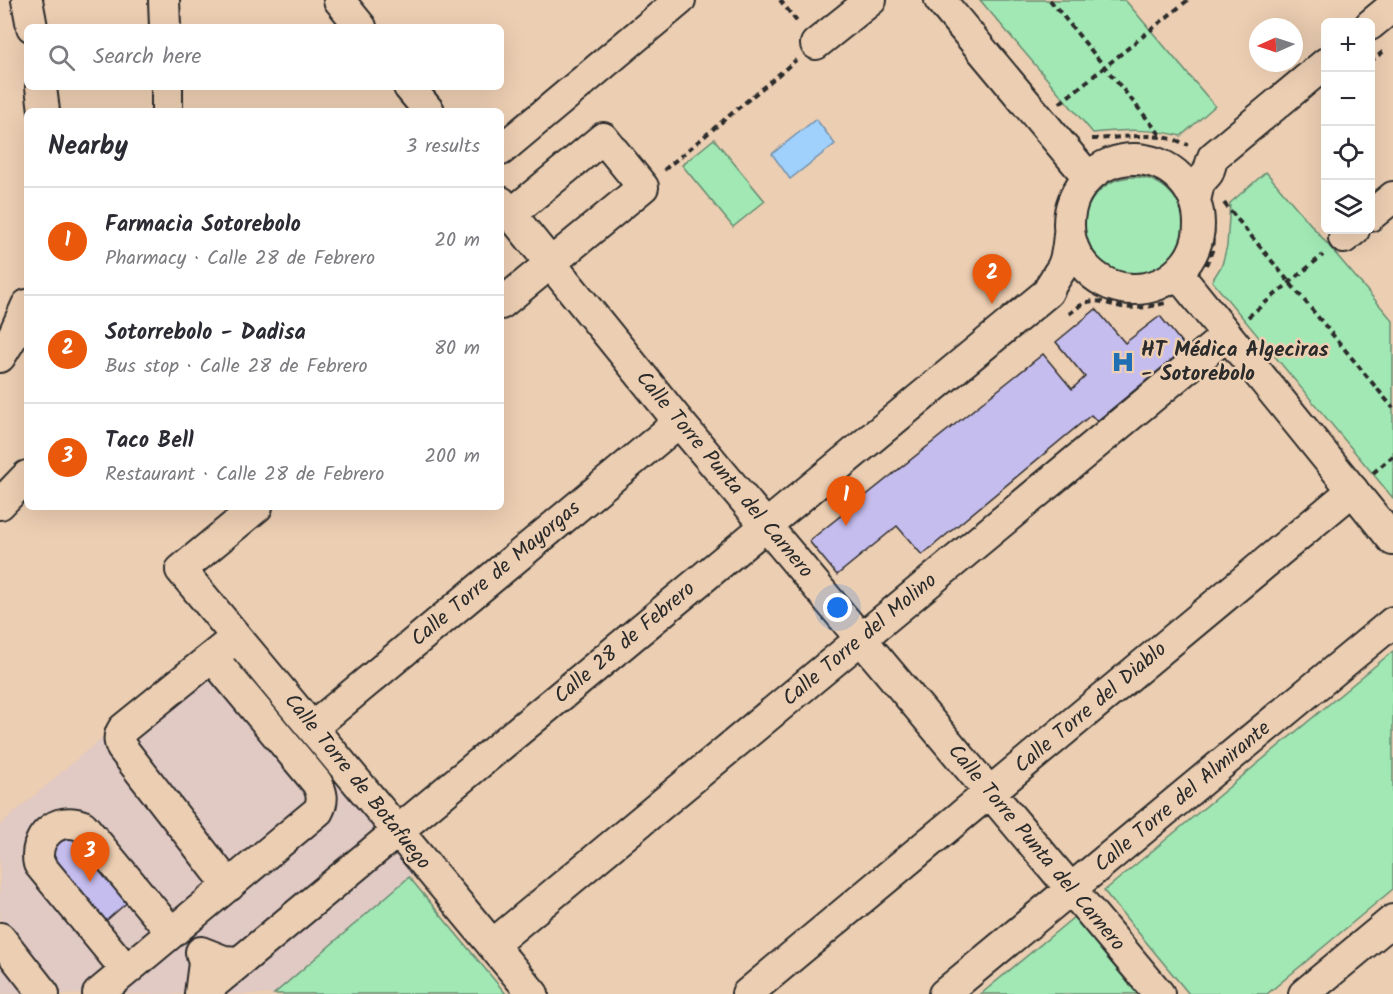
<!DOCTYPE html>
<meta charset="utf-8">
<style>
body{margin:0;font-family:Kalam,sans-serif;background:#f7f7f7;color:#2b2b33}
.controls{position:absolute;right:18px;top:18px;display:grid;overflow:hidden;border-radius:9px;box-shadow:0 6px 24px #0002}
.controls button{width:54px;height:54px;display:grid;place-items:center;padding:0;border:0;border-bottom:2px solid #e1e1e2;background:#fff;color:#2b2b33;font:30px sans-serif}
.compass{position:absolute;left:1249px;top:18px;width:54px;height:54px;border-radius:50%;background:#fff;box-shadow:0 6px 24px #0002;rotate:267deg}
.you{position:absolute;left:838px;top:608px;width:21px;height:21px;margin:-15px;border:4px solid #fff;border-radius:50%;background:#1a73e8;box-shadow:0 0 0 9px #1a73e833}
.badge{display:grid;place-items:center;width:39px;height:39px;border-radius:50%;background:#ea580c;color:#fff;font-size:20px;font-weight:700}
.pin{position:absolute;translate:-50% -50px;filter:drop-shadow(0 2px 3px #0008)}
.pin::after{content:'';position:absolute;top:32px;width:21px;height:18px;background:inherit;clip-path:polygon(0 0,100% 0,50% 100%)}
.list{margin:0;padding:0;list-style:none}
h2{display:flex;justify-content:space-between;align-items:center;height:78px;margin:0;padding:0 24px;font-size:26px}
h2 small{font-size:20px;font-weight:400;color:#7c7c81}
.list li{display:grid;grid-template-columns:39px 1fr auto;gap:18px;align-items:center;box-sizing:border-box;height:108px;padding:0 24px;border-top:2px solid #e1e1e2}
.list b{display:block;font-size:22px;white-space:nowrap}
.list p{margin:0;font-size:20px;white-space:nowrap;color:#7c7c81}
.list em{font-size:20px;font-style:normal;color:#7c7c81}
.icon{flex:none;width:33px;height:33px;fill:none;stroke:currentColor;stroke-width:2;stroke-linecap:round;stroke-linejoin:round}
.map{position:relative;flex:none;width:1393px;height:994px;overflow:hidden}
.search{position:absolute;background:#fff;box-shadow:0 6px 24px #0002;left:24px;top:24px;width:480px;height:66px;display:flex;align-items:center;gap:15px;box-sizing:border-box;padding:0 21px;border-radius:9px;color:#7c7c81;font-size:22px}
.panel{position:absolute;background:#fff;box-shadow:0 6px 24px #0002;left:24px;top:108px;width:480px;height:402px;border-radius:9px}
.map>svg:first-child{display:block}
.built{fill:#e1c9c4}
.green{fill:#a1e8b4;stroke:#668a70;stroke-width:1.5}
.water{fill:#a0d1fd;stroke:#718fa9;stroke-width:1.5}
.building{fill:#c6bdef;stroke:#2b2b2b;stroke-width:1.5}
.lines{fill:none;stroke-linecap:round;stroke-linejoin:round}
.minor-casing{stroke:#2b2b2b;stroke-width:34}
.path{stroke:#2b2b2b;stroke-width:4;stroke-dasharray:6 4.5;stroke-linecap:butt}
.minor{stroke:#ecceb2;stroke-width:30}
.labels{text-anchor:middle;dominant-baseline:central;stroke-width:5;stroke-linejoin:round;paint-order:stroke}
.poi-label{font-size:21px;font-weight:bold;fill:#2b2b2b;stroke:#ecceb2;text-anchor:start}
.street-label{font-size:21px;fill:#2b2b2b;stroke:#ecceb2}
</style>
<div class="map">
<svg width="1393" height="994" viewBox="0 0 1393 994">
<rect width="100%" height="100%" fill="#ecceb2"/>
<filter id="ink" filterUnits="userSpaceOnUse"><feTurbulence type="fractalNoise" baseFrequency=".0167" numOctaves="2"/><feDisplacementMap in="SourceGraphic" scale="12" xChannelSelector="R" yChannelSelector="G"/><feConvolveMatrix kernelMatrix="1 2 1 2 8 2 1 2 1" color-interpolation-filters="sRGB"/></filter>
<g filter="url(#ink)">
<path class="built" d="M230,628l194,236 -150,130h-274v-169z"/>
<path class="green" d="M980,0h145l90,106 -34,30c-30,-8 -59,-6 -88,-3z
M714,139l51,62 -32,26 -51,-62z
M1266,172l127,149v177l-181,-217 10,-16 5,-19 3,-43z
M1084 227a50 50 0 1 1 100 0a50 50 0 1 1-100 0Z
M1393,651v238l-126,105h-78l-85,-103z
M409,877l97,117h-232z
M1074,917l63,77h-156z"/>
<path class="water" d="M816,119l19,25 -45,35 -18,-25z"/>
<path class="building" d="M1096,309l29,34 35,-27 26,32 -89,73 -6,-6 -169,140 -25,-29 -60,49 -28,-34 234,-187 29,35 13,-12 -29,-35z
M66,829l65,70 -32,28 -50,-62 7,-7 -10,-11z"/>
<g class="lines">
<g class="minor-casing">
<path id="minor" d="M27,0l5,27
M164,0l1,27
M339,0l22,27
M940,0l148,177
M1370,25l23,-19
M816,44l55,-44
M41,87l3,24
M167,87v24
M409,87l20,24
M501,150l179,-150
M1069 224a65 65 0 1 1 130 0a65 65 0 1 1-130 0Z
M1195,201l4,-18 9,-10 5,-16 113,-94
M501,202l178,220 480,572
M1370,216l23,-19
M1344,238l10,-8
M1177,273l216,267
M501,304l142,-117 -40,-49 -92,76
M0,357l14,-23 13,-29
M0,504l27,-28
M257,507l-76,63 352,424
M228,644l-105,85c-5,8 -4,12 -1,19l107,138
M313,727l366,-305
M0,938l44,56
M492,945l735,-610
M126,970l-87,-106c-6,-26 17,-49 44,-38l88,106
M98,994l220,-183c6,-11 4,-18 -1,-28l-105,-126
M200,994l4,-31 -3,-11 23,9 15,1
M201,994l847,-702c4,-10 6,-12 12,-21 7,-10 8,-25 9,-37
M747,994l606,-504
M944,994l449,-372
M1304,994l89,-74"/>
</g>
<path class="path" d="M780,0l18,23
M1050,0l112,137
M1370,62l14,-11
M1060,103l128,-103
M1092,139c32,-1 66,-9 96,6
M664,170l132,-110
M1224,203l169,205
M1206,265l6,-14 2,-28
M1069,314c5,-4 10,-8 16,-11 13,-5 24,2 37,4 15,2 28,0 43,-4
M1248,317l75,-62
M1373,473l20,-17"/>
<use href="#minor" class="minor"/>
</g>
</g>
<defs>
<g id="hospital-bare" transform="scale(1.8)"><path d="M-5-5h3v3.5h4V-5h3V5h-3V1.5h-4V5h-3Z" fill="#1f6fb2" stroke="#ecceb2" stroke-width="2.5" paint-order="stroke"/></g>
</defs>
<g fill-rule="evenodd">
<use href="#hospital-bare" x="1123" y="362"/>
</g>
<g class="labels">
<g class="poi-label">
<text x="1141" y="350">HT Médica Algeciras<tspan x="1141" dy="24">- Sotorebolo</tspan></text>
</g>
<g class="street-label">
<text transform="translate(724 475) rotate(50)">Calle Torre Punta del Carnero</text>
<text transform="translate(496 574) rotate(-40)">Calle Torre de Mayorgas</text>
<text transform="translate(860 640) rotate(-40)">Calle Torre del Molino</text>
<text transform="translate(625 643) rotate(-40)">Calle 28 de Febrero</text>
<text transform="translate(1091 708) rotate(-40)">Calle Torre del Diablo</text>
<text transform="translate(357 782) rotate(51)">Calle Torre de Botafuego</text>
<text transform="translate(1183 797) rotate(-40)">Calle Torre del Almirante</text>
<text transform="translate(1036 848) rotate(50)">Calle Torre Punta del Carnero</text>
</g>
</g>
</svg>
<div class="controls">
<button>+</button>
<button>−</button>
<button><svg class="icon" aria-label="locate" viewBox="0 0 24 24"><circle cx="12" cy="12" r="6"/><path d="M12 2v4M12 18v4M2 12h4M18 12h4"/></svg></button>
<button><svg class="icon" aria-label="layers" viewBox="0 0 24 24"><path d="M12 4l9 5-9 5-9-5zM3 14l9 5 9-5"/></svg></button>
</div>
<svg class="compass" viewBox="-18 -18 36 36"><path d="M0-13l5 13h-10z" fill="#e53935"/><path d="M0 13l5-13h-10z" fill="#7c7c81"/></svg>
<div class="you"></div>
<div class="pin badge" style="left:846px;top:526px">1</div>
<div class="pin badge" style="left:992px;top:304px">2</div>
<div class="pin badge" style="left:90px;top:882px">3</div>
<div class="search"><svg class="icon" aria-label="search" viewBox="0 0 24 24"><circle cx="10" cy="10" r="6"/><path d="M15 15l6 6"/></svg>Search here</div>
<section class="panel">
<h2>Nearby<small>3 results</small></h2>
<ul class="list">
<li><span class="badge">1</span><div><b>Farmacia Sotorebolo</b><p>Pharmacy · Calle 28 de Febrero</p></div><em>20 m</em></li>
<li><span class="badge">2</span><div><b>Sotorrebolo - Dadisa</b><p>Bus stop · Calle 28 de Febrero</p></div><em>80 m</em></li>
<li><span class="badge">3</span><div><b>Taco Bell</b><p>Restaurant · Calle 28 de Febrero</p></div><em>200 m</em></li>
</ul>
</section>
</div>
